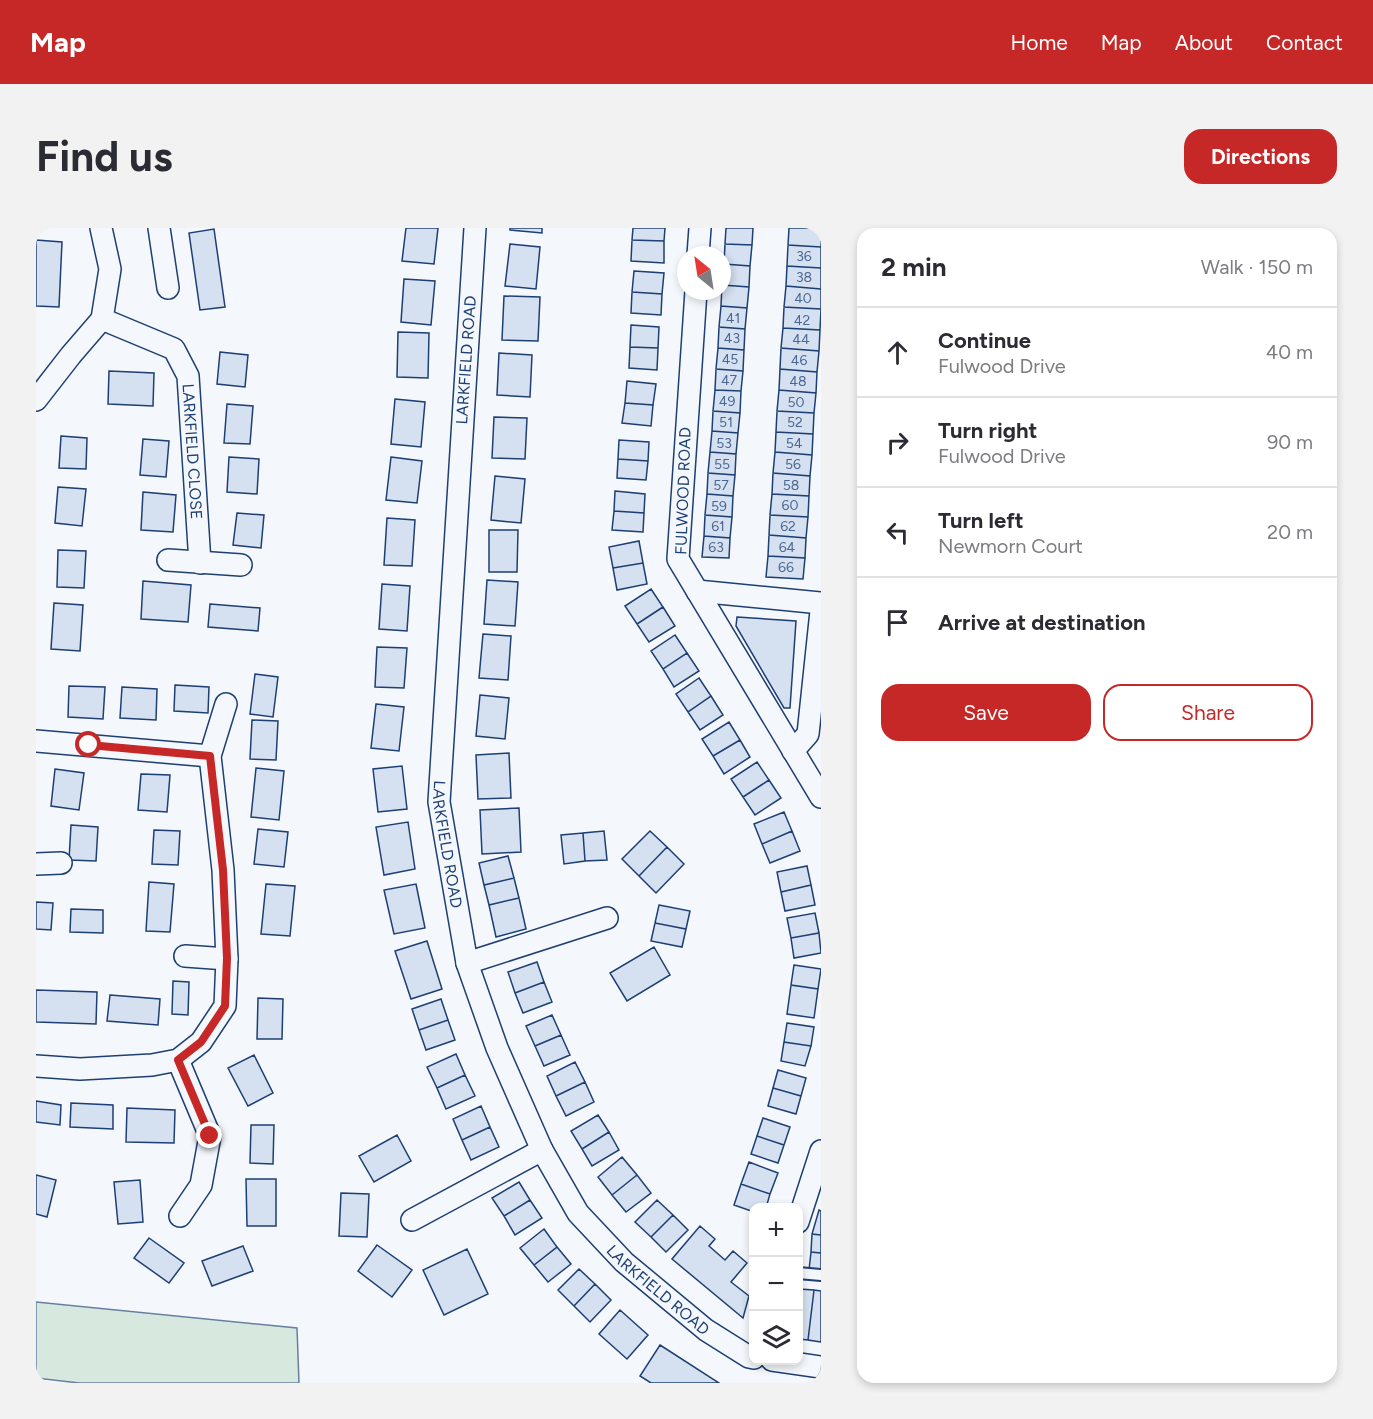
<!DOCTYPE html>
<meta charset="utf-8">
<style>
body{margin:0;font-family:Figtree,sans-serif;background:#f2f2f3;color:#2b2b33}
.controls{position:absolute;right:18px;bottom:18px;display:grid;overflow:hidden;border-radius:12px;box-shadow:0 3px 9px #0003}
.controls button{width:54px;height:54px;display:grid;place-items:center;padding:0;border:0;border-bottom:2px solid #e1e1e2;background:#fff;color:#2b2b33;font:30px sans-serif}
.compass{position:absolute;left:641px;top:18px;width:54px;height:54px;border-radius:50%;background:#fff;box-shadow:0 3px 9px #0003;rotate:330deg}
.stop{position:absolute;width:18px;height:18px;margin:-14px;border:4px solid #c62828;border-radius:50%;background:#fff}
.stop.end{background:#c62828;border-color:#fff;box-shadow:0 2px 6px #0008}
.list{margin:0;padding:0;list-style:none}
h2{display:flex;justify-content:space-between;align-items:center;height:78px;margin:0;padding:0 24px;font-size:26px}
h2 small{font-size:20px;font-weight:400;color:#7c7c81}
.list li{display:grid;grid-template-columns:39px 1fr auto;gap:18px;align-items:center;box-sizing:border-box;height:90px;padding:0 24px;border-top:2px solid #e1e1e2}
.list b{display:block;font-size:22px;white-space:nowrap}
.list p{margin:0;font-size:20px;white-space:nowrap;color:#7c7c81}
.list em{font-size:20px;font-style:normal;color:#7c7c81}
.actions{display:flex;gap:12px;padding:18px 24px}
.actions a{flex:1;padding:14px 0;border:2px solid #c62828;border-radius:18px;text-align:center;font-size:21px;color:#c62828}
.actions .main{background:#c62828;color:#fff}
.icon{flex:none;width:33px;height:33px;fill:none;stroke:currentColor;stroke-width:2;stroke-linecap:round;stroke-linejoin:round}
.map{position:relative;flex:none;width:785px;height:1155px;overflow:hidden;border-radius:18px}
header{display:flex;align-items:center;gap:36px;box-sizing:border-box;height:84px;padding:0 30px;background:#c62828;color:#fff}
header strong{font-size:28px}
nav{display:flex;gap:33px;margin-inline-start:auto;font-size:21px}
.intro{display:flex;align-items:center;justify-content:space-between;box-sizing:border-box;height:144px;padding:0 36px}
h1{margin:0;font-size:42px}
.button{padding:15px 27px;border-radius:18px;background:#c62828;color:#fff;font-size:21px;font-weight:700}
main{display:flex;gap:36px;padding:0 36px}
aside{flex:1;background:#fff;border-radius:18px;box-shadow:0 3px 9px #0003}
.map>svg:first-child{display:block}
.green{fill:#d7e8df;stroke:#687fa3;stroke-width:1.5}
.building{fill:#d5e0f0;stroke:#1d3f73;stroke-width:1.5}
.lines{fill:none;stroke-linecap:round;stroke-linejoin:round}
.lane-casing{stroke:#1d3f73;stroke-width:14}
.street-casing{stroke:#1d3f73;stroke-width:24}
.lane{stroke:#f4f7fb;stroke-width:10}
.street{stroke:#f4f7fb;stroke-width:21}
.route{stroke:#c62828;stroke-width:8}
.labels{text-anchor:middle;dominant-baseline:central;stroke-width:4.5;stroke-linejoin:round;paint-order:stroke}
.number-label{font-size:14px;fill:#4b6792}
.street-label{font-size:16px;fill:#1d3f73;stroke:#f4f7fb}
</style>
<header>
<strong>Map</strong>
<nav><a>Home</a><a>Map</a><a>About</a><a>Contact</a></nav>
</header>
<div class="intro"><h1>Find us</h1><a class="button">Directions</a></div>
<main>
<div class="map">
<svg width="785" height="1155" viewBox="0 0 785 1155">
<rect width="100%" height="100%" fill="#f4f7fb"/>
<path class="green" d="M0,1074l261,26 2,55h-220l-43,-5z"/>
<path class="building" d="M370,0h32l-4,36 -32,-3z
M474,0h32v5l-32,-3z
M597,0h32l-1,13 -32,-1z
M690,0h27l-1,17 -27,-1z
M753,0h32v19l-33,-2z
M178,1l11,78 -25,3 -11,-77z
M0,12l26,2 -3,65 -23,-1z
M596,12l32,1v22l-33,-2z
M474,16l30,3 -4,42 -31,-3z
M689,16l27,1 -2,21 -26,-2z
M752,17l33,2v21l-34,-2z
M688,36l26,2 -1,21 -27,-2z
M751,38l34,2v21l-35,-3z
M598,43l30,2 -2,21 -30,-2z
M368,51l31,2 -4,44 -30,-3z
M686,57l27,2 -2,21 -26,-2z
M750,58l35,3v20l-37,-2z
M596,64l30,2 -1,21 -30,-2z
M468,68l36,1 -2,44 -36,-1z
M685,78l26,2 -2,21 -26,-2z
M748,79l37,2 -1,21 -37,-2z
M595,97l28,2 -1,21 -28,-1z
M683,99l26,2 -1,21 -26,-2z
M747,100l37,2 -1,21 -38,-3z
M362,104l31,1 -1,45 -31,-1z
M594,119l28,1 -1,22 -28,-2z
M682,120l26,2 -1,21 -27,-2z
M745,120l38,3 -2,21 -37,-3z
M184,124l28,3 -3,32 -28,-3z
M463,125l33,2 -2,42 -33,-2z
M680,141l27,2 -2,20 -26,-1z
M744,141l37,3 -1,21 -37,-3z
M73,143l45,2 -1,33 -45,-2z
M591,153l29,3 -3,21 -28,-2z
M679,162l26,1 -1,22 -27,-2z
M743,162l37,3 -2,20 -37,-2z
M359,171l30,3 -4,45 -30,-3z
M589,175l28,2 -2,21 -29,-3z
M191,176l26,2 -3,38 -26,-1z
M677,183l27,2 -2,20 -26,-2z
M741,183l37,2 -1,21 -37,-2z
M458,189l33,1 -2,41 -33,-1z
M676,203l26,2 -2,21 -26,-2z
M740,204l37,2 -1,21 -37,-3z
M25,208l26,2 -1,31 -27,-1z
M107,211l26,2 -3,36 -26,-2z
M583,212l30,2 -1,19 -30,-2z
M674,224l26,2 -1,21 -27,-2z
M739,224l37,3 -2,21 -37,-3z
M193,229l30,2 -2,35 -30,-2z
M355,229l31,4 -5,42 -31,-3z
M582,231l30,2 -2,19 -29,-2z
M672,245l27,2 -2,21 -26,-2z
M737,245l37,3 -1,20 -37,-2z
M459,248l30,3 -4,44 -30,-3z
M22,259l28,2 -4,37 -27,-3z
M579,263l30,3 -1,19 -30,-2z
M107,264l33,3 -3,37 -32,-2z
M671,266l26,2 -1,21 -27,-2z
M736,266l37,2 -1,21 -38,-2z
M578,283l30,2 -1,19 -31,-2z
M201,285l27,2 -3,33 -28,-3z
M669,287l27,2 -2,21 -26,-2z
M734,287l38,2 -2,21 -37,-3z
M351,290l28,2 -3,46 -28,-1z
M453,302h29l-1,42h-28z
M733,307l37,3 -1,20 -37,-2z
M668,308l26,2 -1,20 -27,-1z
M603,313l4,22 -30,5 -4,-21z
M22,322l28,1 -2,37 -27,-1z
M732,328l37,2 -2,21 -37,-2z
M607,335l4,21 -30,6 -4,-22z
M451,352l31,2 -3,44 -31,-2z
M107,353l48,4 -3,37 -47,-3z
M346,356l28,2 -3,45 -28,-2z
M615,361l12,18 -26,17 -12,-18z
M18,375l29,2 -3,46 -29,-2z
M174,376l50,4 -2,23 -50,-4z
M627,379l12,19 -26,16 -12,-18z
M701,389l59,4 -6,87h-6l-48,-82z
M447,406l28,2 -3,44 -29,-2z
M639,407l12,18 -24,16 -12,-18z
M341,419l30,1 -3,40 -29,-1z
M651,425l12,18 -25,16 -11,-18z
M219,446l23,3 -5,40 -23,-3z
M663,450l12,18 -23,16 -12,-18z
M139,457l34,2 -1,26 -34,-2z
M33,458l36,1 -2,32 -35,-2z
M86,459l35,2 -1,31 -36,-2z
M444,467l29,3 -4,41 -29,-3z
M675,468l12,19 -23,15 -12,-18z
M340,476l28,3 -5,44 -28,-3z
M216,492l26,1 -2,39 -26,-1z
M693,494l11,18 -27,16 -11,-17z
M704,512l10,17 -26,17 -11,-18z
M473,525l2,45 -33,1 -2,-44z
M721,534l12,18 -26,17 -12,-18z
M366,538l5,43 -29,3 -5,-43z
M220,540l28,3 -5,49 -28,-3z
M19,541l29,4 -5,37 -28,-4z
M105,546l29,1 -3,37 -29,-2z
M733,552l12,18 -26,17 -12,-18z
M483,580l2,44 -39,2 -2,-44z
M748,584l8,19 -30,13 -8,-20z
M372,594l7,47 -31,6 -8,-48z
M35,597l27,2 -2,34 -27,-1z
M222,601l30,3 -4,35 -30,-3z
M118,602l26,1 -2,34 -26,-1z
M568,603l3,29 -22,1 -2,-28z
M614,603l17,16 -28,29 -17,-17z
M756,603l8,20 -30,12 -8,-19z
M547,605l2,28 -21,3 -3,-29z
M631,619l17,17 -28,29 -17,-17z
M472,628l6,22 -30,7 -5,-22z
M771,638l4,19 -30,7 -4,-20z
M478,650l5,20 -30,7 -5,-20z
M113,654l25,2 -4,48 -24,-1z
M230,656l29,2 -5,50 -29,-2z
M380,656l9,44 -31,6 -10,-44z
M775,657l4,20 -30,6 -4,-19z
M483,670l7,31 -30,8 -7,-32z
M0,674l17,1 -2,27 -15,-1z
M623,677l31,6 -4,18 -31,-6z
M35,681l32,1v23l-33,-1z
M779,685l4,20 -28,5 -4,-20z
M619,695l31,6 -4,18 -31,-6z
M783,705l2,20 -27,5 -3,-20z
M391,713l15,48 -31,10 -16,-48z
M618,719l16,28 -43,26 -17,-28z
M501,734l7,20 -29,11 -7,-21z
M758,737l27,4 -3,20 -27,-4z
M137,753l16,1 -1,33 -16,-1z
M508,754l8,20 -29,11 -8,-20z
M755,757l27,4 -4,29 -27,-4z
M0,762l61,2 -1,32 -60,-2z
M74,767l50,4 -2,26 -51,-4z
M222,770l25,1 -1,40h-25z
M405,771l7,21 -29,10 -7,-21z
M516,787l9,20 -26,11 -9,-20z
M412,792l7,20 -29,10 -7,-20z
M751,795l27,4 -3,19 -27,-4z
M525,807l9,20 -26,11 -9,-20z
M748,814l27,4 -6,20 -24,-5z
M420,826l9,21 -28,13 -10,-21z
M218,827l19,38 -25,13 -20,-38z
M539,834l10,20 -29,14 -9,-20z
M742,842l28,8 -5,18 -28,-8z
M429,847l10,21 -29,13 -9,-21z
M549,854l9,20 -28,14 -10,-20z
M737,860l28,8 -5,18 -28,-8z
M0,873l25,4 -1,20 -24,-3z
M35,875l42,2v24l-43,-2z
M445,878l9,21 -28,13 -9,-21z
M91,880l48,2 -1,33 -48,-1z
M562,887l11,17 -27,17 -11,-18z
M727,890l27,9 -6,18 -27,-9z
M215,897h23l-1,39 -23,-1z
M454,899l9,20 -28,13 -9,-20z
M573,904l10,18 -27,16 -10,-17z
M361,907l14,26 -37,21 -15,-26z
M721,908l27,9 -6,18 -27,-9z
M586,929l15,18 -25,20 -14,-18z
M713,934l29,11 -8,21 -29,-10z
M0,947l20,5 -9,37 -11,-3z
M601,947l14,18 -25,19 -14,-17z
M210,951h30v47h-29z
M104,952l3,42 -25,2 -4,-42z
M483,954l11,18 -26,16 -12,-18z
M705,956l29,10 -4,14h-12v4l-20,-7z
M305,965l28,1 -2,43 -28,-1z
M494,972l12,18 -27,17 -11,-19z
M621,972l16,15 -22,22 -16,-15z
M783,982l2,1v24l-9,-1z
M637,987l15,15 -22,22 -15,-15z
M664,998l15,13 -6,7 16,14 8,-9 14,12 -16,19 18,14 -6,22 -71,-59z
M508,1001l13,18 -23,18 -14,-17z
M776,1006l9,1v18l-10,-1z
M113,1010l35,25 -15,20 -35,-25z
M341,1017l35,25 -20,27 -34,-26z
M207,1018l10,25 -41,15 -10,-25z
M521,1019l14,17 -23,18 -14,-17z
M431,1021l21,45 -44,21 -21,-45z
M775,1024l10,1v18l-12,-1z
M543,1041l16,15 -21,22 -16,-16z
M559,1056l16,16 -21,22 -16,-16z
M763,1061l15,1 -6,50 -10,-1z
M778,1062l7,1v51l-13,-2z
M584,1082l28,25 -21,24 -28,-25z
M624,1117l59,38h-68l-11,-7z"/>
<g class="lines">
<g class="lane-casing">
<path id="lane" d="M762,1045l23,2"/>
</g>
<g class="street-casing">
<g id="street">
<path d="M123,0l9,60"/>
<path id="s1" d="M439,0l-36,574 28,161 30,85 45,102 36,63 46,49 82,68 43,27 5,1"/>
<path d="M662,27l2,-27"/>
<path d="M660,63l-18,268 143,238"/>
<path id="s2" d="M66,91l72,30 14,27 12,187"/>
<path d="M0,172l35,-45 31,-36 8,-50 -9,-41"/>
<path d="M132,332l73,5"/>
<path d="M661,363l124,12"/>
<path d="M0,513l174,15"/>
<path d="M757,523l15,-17 13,-123"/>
<path d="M0,636l25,-1"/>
<path d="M149,728l42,3"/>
<path d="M431,735l140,-45"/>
<path d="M142,832l32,76 -9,49 -21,31"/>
<path d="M0,838l44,3 72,-4 26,-5 23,-18 24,-36 2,-47 -4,-89 -13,-114 16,-52"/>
<path d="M376,992l130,-70"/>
<path d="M762,994l23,-71"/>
<path d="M736,1132l49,7"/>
</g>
</g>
<use href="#lane" class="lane"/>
<use href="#street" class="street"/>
</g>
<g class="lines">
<path class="route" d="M53,517l121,11 13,114 4,88 -2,48 -24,36 -23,18 32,76"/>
</g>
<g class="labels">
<g class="number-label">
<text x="768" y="28">36</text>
<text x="768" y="49">38</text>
<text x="767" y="70">40</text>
<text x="697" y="90">41</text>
<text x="766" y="92">42</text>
<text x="696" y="110">43</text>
<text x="765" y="111">44</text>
<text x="694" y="131">45</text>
<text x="763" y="132">46</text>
<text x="693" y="152">47</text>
<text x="762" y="153">48</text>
<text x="691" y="173">49</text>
<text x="760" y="174">50</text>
<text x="690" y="194">51</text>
<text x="759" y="194">52</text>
<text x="688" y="215">53</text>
<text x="758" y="215">54</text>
<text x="686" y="236">55</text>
<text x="757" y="236">56</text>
<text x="685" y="257">57</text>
<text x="755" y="257">58</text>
<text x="754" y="277">60</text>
<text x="683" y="278">59</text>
<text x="682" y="298">61</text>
<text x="752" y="298">62</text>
<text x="680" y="319">63</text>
<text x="751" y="319">64</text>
<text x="750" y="339">66</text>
</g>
<g class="street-label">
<text transform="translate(430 132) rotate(-86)">LARKFIELD ROAD</text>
<text stroke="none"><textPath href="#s2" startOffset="184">LARKFIELD CLOSE</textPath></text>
<text transform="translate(647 263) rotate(-88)">FULWOOD ROAD</text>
<text stroke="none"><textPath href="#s1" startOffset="618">LARKFIELD ROAD</textPath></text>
<text stroke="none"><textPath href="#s1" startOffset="1124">LARKFIELD ROAD</textPath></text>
</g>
</g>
</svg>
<div class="controls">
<button>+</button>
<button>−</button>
<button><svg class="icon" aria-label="layers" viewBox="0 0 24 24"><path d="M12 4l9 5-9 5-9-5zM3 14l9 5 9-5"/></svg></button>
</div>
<svg class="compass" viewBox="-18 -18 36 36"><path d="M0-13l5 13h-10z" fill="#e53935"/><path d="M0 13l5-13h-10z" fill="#7c7c81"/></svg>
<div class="stop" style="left:53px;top:517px"></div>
<div class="stop end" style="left:174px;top:908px"></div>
</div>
<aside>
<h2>2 min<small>Walk · 150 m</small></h2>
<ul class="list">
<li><svg class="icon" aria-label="ahead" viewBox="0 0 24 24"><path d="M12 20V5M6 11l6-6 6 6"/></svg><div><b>Continue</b><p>Fulwood Drive</p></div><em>40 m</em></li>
<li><svg class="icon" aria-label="right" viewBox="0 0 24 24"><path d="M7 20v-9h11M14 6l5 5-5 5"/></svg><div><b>Turn right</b><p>Fulwood Drive</p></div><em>90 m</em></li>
<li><svg class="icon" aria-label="left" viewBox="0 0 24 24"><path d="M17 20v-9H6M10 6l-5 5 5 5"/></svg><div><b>Turn left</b><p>Newmorn Court</p></div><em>20 m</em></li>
<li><svg class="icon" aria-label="arrive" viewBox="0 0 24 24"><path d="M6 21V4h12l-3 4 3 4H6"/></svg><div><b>Arrive at destination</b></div></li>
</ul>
<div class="actions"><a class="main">Save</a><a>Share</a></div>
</aside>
</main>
